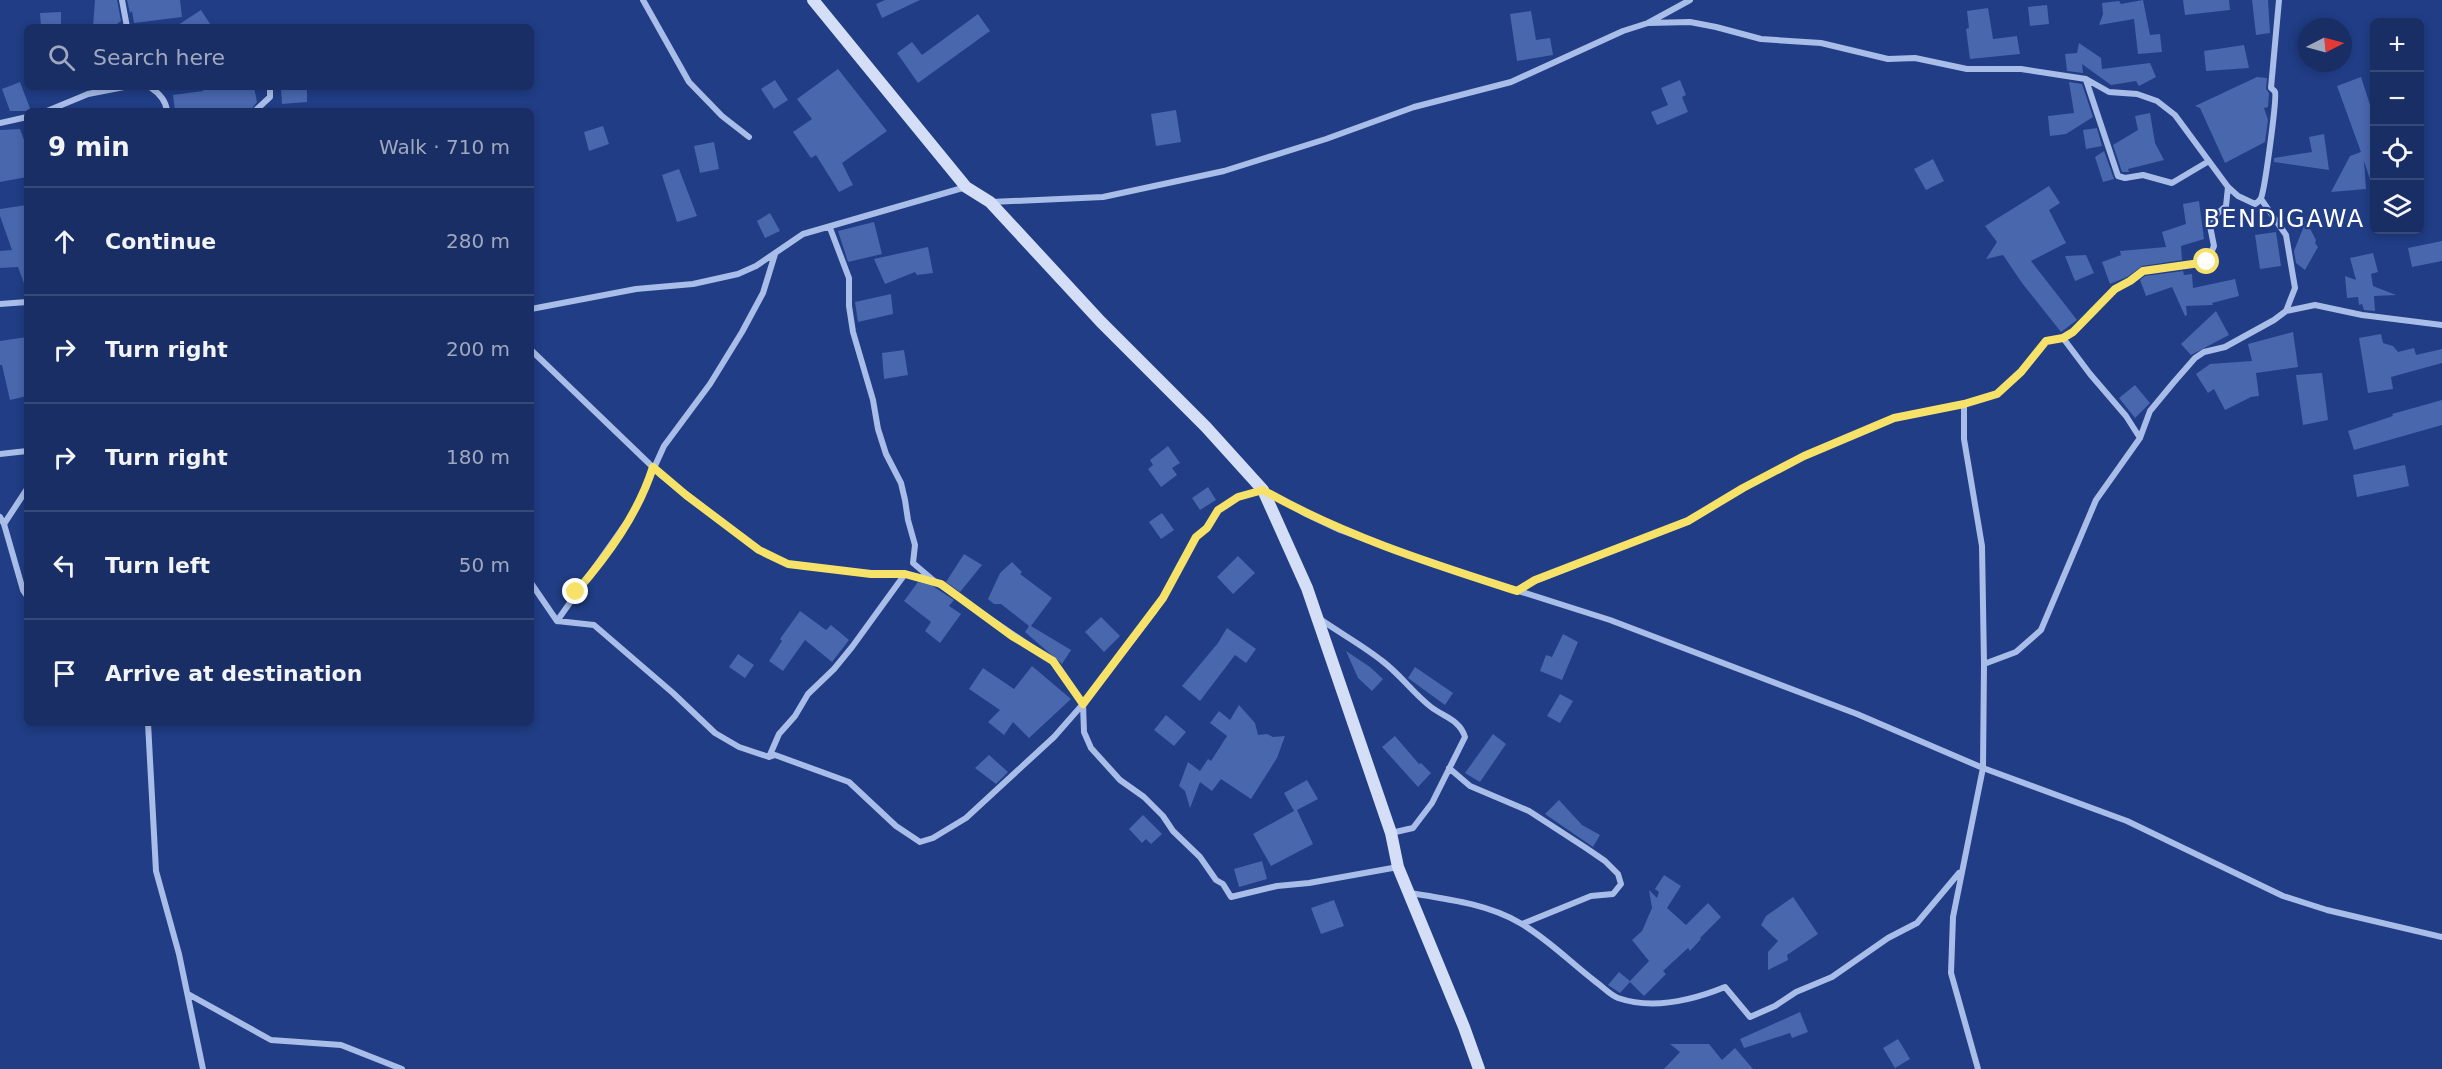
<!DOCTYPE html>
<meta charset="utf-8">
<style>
body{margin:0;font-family:"DejaVu Sans",sans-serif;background:#253a6d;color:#f1f3f6}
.controls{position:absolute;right:18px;top:18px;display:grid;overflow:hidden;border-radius:9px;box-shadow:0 3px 9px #0003}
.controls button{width:54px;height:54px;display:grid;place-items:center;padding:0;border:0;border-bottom:2px solid #364a78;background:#182e64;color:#f1f3f6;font:30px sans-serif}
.compass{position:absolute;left:2298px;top:18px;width:54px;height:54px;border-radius:50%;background:#182e64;box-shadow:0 3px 9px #0003;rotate:84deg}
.stop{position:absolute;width:18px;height:18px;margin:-14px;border:4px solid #f7e269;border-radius:50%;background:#fff}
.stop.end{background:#f7e269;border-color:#fff;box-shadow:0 2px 6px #0008}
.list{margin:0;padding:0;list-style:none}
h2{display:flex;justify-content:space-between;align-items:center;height:78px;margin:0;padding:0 24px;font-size:26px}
h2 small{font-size:20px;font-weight:400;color:#9fa8bf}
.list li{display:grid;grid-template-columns:39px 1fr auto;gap:18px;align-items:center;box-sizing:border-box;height:108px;padding:0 24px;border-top:2px solid #364a78}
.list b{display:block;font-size:22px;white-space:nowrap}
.list em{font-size:20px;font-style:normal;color:#9fa8bf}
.icon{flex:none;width:33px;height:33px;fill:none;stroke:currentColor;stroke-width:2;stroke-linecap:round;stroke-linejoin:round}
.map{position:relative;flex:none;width:2442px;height:1069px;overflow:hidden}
.search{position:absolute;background:#182e64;box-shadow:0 3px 9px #0003;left:24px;top:24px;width:510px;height:66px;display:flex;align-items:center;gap:15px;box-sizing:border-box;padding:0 21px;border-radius:9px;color:#9fa8bf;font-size:22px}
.panel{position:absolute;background:#182e64;box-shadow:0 3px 9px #0003;left:24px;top:108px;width:510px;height:618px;border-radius:9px}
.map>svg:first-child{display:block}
.building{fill:#4967ad}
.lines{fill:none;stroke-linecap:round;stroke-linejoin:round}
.street{stroke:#a9bde9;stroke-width:6}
.secondary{stroke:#d4def7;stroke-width:12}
.route{stroke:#f7e269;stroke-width:8}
.labels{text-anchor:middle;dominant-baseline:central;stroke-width:4.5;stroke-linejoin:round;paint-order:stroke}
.quarter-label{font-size:24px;letter-spacing:1.5px;fill:#fff;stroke:#203d85}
</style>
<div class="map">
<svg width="2442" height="1069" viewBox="0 0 2442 1069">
<rect width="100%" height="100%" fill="#203d85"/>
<path class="building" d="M95,0h22l4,21 -8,6h-20z
M127,0h53l2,17 -48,6 -2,-12 -2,2z
M885,0h35l-38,18 -6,-14z
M2143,0l7,35 10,-1 2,18 -24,2 -4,-35 -35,6 4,-11 -1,-11 17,-2 2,3z
M2183,0h46l1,10 -45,5z
M2252,0h16l2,33 -14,2z
M2047,5l2,19 -19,2 -2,-19z
M1988,8l5,31 24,-3 3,18 -50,5 -4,-30 3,-1 -2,-17z
M201,10l11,17h-37z
M1531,11l5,29 14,-2 3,17 -36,6 -7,-47z
M61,12v15h-20l-1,-14z
M978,14l12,17 -72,52 -21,-30 15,-11 10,13z
M2079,43l22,15 1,11 48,-6 6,14 -17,9 -3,-5 -25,4 -29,-21 1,9 -16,-2 -2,-17 12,-1z
M2244,45l5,23 -43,3 -2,-20z
M838,69l49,62 -45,32 11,22 -14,7 -23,-37 -5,3 -18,-26 19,-13 -15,-20z
M2257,77l10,1 -1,11 3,4 -1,14 -4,1 4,12 -3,22 -40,21 -25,-55 -5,-2z
M2361,77l13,40v68h-2l-8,-24 2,28 -35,3 19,-36 11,-4 -24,-66z
M775,80l13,20 -14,9 -13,-20z
M1680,80l6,15 -4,2 6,15 -31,13 -6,-13 17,-7 -7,-17z
M20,82l11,29h-21l-8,-22z
M2069,82l13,2 11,33 -27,17 -16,2 -2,-20 26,-3z
M203,87h51l3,15 -7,9h-75l-2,-16 30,-4z
M281,87h26v15l-25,2z
M1176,110l5,32 -25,4 -5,-32z
M2150,113l5,30 9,17 -36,9 1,3h-7l-9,-27 25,-15 -3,-14z
M603,126l6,18 -20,7 -5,-19z
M2097,128l5,18 -16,3 -3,-19z
M20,129l7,19v29l-27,5v-52z
M2324,134l5,36 -55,-8v-4l38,-6 -3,-15z
M714,142l5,27 -19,4 -6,-27z
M2104,151l10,28 -11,3 -8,-25z
M1933,159l11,22 -18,9 -12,-21z
M679,169l18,47 -20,6 -15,-47z
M2049,186l11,17 -11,7 17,33 -35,18 46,59 -16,12 -39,-49 -19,-28 -17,4 11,-17 -12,-16z
M2199,201l5,38 -23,7 1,14 -40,6 -15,11 -17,7 -8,-22 19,-7 -1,-4 46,-4 -4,-15 24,-8 -3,-20z
M27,205v81h-2l-7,-19 -18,1v-17l12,-1 -12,-34v-7z
M770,213l10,18 -15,7 -8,-17z
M2306,221l10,19 -1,3 3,4 -13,23 -9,-7 -2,-12z
M874,222l8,32 -34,8 -10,-31z
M2276,232l5,34 -21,3 -5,-34z
M2442,241v20l-30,6 -4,-19z
M928,247l5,26 -16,2 -2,-3 -30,12 -11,-25z
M2373,253l5,19 -7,2 2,12 23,9 -22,1 1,15 -11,-1 -2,-6 -3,1 -1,-8 -11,1 -2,-22 11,4 -6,-22z
M2086,255l8,18 -19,8 -10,-25z
M2183,271l1,4 8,-1 1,14 42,-9 4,17 -27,7 1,2 -27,1 1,9 -2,1 -13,-29 -26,9 -6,-16 5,-4z
M891,294l2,20 -35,8 -3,-20z
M2216,311l13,24 -38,20 -10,-11z
M2293,332l5,35 -42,6 3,23 -8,1 -26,13 -11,-21 -6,4 -12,-19 14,-10 42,-3 -4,-17z
M2381,334l2,9 10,3 5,6 16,-4 2,7 26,-6v14l-51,14 2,12 -25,4 -9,-55z
M27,337v59l-17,4 -8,-35h-2v-24z
M904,350l4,25 -24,4 -2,-26z
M2322,373l6,47 -25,5 -7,-50z
M2135,385l15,18 -15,15 -16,-20z
M2442,400v25l-88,25 -6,-19 45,-15 -1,-2z
M1168,446l12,17 -8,5 5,7 -16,12 -13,-18 5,-4 -3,-5z
M2405,465l4,21 -52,11 -4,-22z
M1208,487l8,13 -16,10 -8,-12z
M1162,513l12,17 -13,9 -12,-17z
M964,554l18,11 -22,27 -14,-10z
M1238,556l17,17 -22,21 -16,-17z
M1012,562l10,10 -2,2 32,24 -21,28 40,24 -9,14 -37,-32 4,-6 -28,-22h-7l-6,-5 12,-26z
M918,582l13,3 23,15 -5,6 12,8 -21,29 -15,-12 6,-9 -27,-21z
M800,611l26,19 5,-5 18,15 -17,22 -27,-22 -22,31 -14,-10 13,-20 -2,-2z
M1101,617l19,19 -16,16 -19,-20z
M1227,628l29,21 -10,14 -11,-8 -35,46 -18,-15 36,-43z
M1563,634l15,8 -16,38 -22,-9 6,-16 6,2z
M1346,651l24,16 13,12 -11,12 -14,-13z
M738,654l16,11 -9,13 -16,-11z
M1032,666l39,33 -42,39 -16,-16 -9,13 -16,-13 12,-12 -31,-21 14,-21 31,21z
M1415,667l38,26 -8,12 -37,-27z
M1560,694l13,7 -13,22 -13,-7z
M1239,705l16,18 3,12 9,-1 6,3 12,-1 -8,22 -26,41 -30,-20 -9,12 -12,-9 -10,26 -5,-17 -6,-5 9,-24 12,9 8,-12 3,2 16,-25 -17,-13 9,-12 11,9z
M1166,715l20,17 -12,14 -20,-16z
M1493,734l13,10 -26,38 -15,-9z
M1395,736l24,28 2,-1 10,10 -13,14 -36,-40z
M989,755l19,17 -12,12 -21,-16z
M1307,780l11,19 -21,11 16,34 -42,22 -18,-32 41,-23 -10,-18z
M1559,800l23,25 18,10 -7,12 -48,-33z
M1143,815l19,19 -11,10 -5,-5 -4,4 -13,-14z
M1262,861l5,18 -28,8 -5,-18z
M1664,875l17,11 -14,22 19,17 22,-22 13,14 -21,21 1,1 -11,12 -2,-3 -25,23 3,3 -22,22 -14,-14 -10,11 -12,-8 11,-13 11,9 19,-20 -17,-21 10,-9 10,-23 -3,-18 8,8 2,-6 -4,-3z
M1793,897l25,37 -31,21 1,5 -20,10v-18l10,-11 -17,-16 5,-9z
M1334,900l10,26 -23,8 -10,-26z
M1800,1012l8,20 -16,6 -2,-5 -46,15 -4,-9z
M1898,1039l12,20 -15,9 -12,-20z
M1670,1044h39l13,16 13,-12 18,21h-89l16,-17z"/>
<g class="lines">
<path class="street" d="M122,0l5,27
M643,0l46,82 33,34 27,21
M1648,23l42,-1 26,5 45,12 60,4 67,16 27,-1 52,11h54l65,10 23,13 28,2 20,7 18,14 53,72 10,9 17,8c2,-1 5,-4 6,-6 4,-9 16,-100 14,-106 -1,-2 -3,-3 -4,-4l8,-88
M2086,80l32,96 7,2 18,-3 29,8 37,-22
M150,87c9,6 16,13 17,24
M47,111l41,-17 36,-7
M255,111l15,-14v-10
M0,123l27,-6
M991,202l112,-5 121,-26 102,-32 88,-32 97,-25 112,-51 25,-8 42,-23
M830,228l19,50v28l4,26 20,68 5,29 8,25 15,29 4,17 3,20 7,25 -2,18 20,17 119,81 31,43 1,28 7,16 29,32 24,17 19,19 10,15 27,26 16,23 7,4 8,13 46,-11 32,-3 89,-16
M0,304l27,-2
M531,309l105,-20 57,-5 45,-10 18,-8 47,-32 163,-47
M2286,311l29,-6 47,10 80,10
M2063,338l27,36 36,42 14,22
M531,350l130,125 98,75 29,14 83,10h34l28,6
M1964,404v35l18,107 2,118
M0,454l27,-3
M0,517l4,7 19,66 4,6
M4,524l23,-35
M531,583l26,38 37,4 79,68 42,40 24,14 30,10 6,-2 74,27 47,44 24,16 13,-4 33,-20 88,-81 29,-33 70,-91 10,-15 33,-61 11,-9 11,-18 20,-13 25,-7 41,23 36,17 100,36 170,54 247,94 126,54 144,53 156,75 44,14 115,27
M1517,591l18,-10 153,-60 55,-33 61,-32 90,-38 70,-14 33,-10 24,-22 25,-31 17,-3 11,-6 41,-43 15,-8 13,-10 64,-9 7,-16 -5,-25 17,-15 2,-19
M1320,619c20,14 42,26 61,41 19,14 32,33 50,47 13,10 29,13 34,30l-33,66 -19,25 -22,5
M557,621l77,-109 30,-66 46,-62 32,-52 21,-39 12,-39
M148,723l8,148 23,83 24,115
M769,757l10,-23 16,-18 13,-22 26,-25 18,-22 53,-73
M1449,768l21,18 59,25 57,37 19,13 13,13 3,10 -8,10 -22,2 -69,28
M1410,893c37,6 78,11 110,30 28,16 51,40 76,59 7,5 14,13 22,16 35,12 75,2 107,-11l25,30 25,-11 21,-14 36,-15 56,-39 29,-15 42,-50
M188,994l83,46 70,5 61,24
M1978,1069l-27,-96 2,-56 30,-149 1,-104 32,-12 25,-22 55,-130 44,-62 10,-27 24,-29 21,-24 9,-6 21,-5 49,-27 12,-9 9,-23 -9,-53 -25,-36"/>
<path class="secondary" d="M813,0l153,187 24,15 111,120 105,105 57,63 44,98 84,245 7,34 66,160 15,42"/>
</g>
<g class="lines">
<path class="route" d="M576,592c32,-37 62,-78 77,-125l33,28 73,55 29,14 83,10h34l36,10 71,52 41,25 30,43 80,-106 33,-61 11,-9 11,-18 20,-13 25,-7c81,46 167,73 254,101l18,-11 153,-59 55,-33 61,-32 90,-38 70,-14 33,-10 24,-22 25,-31 17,-3 10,-6 42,-43 15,-8 13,-10 64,-9"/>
</g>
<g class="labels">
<g class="quarter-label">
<text x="2284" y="219">BENDIGAWA</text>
</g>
</g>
</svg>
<div class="controls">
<button>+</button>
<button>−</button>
<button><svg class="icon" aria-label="locate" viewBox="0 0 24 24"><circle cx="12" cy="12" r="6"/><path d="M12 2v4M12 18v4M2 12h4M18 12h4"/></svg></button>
<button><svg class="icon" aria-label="layers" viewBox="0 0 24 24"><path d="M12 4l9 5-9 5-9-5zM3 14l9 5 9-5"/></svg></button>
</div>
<svg class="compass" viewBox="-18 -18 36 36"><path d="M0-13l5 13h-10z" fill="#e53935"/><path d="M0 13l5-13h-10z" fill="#9fa8bf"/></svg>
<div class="stop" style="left:2207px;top:262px"></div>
<div class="stop end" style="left:576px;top:592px"></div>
<div class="search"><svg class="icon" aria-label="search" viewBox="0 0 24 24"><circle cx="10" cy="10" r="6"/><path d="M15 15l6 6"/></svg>Search here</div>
<section class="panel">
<h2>9 min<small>Walk · 710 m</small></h2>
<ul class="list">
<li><svg class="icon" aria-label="ahead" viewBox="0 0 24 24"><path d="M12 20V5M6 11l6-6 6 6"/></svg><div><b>Continue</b></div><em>280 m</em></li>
<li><svg class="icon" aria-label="right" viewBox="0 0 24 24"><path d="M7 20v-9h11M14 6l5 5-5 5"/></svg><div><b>Turn right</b></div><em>200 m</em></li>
<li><svg class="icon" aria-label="right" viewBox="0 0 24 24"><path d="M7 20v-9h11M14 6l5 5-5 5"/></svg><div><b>Turn right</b></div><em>180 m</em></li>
<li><svg class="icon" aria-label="left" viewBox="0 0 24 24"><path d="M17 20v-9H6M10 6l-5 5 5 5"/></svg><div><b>Turn left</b></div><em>50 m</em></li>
<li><svg class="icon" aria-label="arrive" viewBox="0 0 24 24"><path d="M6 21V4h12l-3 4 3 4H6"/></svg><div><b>Arrive at destination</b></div></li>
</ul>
</section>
</div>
